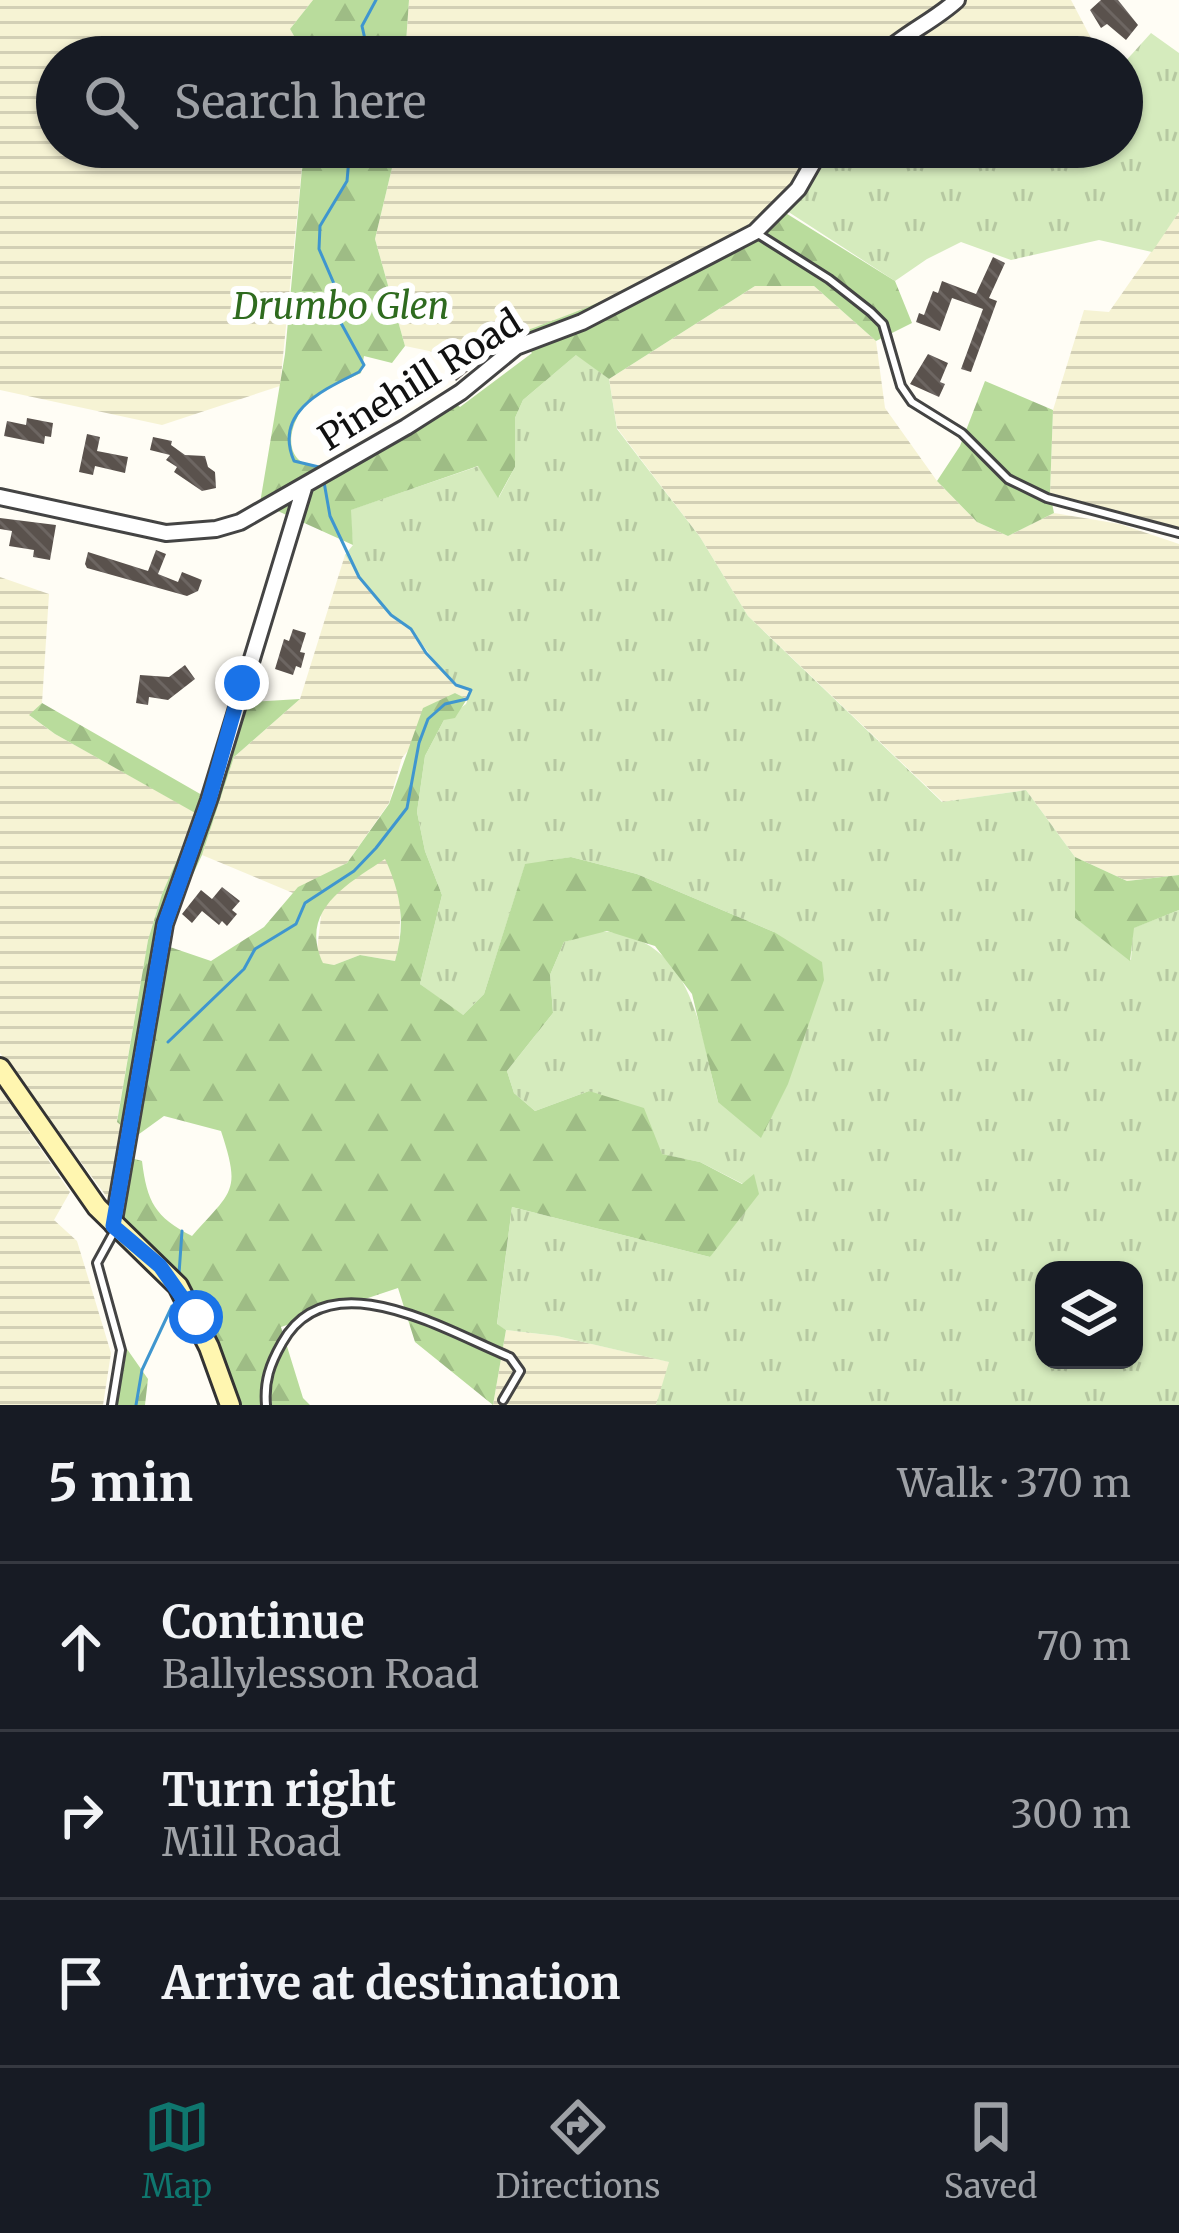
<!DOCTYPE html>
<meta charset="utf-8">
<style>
body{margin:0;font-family:Merriweather,serif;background:#242831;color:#f1f3f6}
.controls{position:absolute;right:36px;bottom:36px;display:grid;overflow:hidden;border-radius:24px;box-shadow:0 3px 9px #0004}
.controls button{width:108px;height:108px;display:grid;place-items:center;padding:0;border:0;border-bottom:3px solid #363941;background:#171b24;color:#f1f3f6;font:60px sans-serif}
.stop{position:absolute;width:36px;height:36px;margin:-27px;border:9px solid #1a73e8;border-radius:50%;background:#fff}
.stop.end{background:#1a73e8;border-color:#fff;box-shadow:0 3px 12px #0008}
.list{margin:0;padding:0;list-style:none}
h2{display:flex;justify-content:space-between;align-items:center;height:156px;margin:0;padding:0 48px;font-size:51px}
h2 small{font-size:39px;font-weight:400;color:#9ea1a6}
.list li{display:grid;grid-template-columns:78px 1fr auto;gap:36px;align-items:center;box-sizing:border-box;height:168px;padding:0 48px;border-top:3px solid #363941}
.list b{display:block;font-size:45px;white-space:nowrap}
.list p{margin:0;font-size:39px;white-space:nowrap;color:#9ea1a6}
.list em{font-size:39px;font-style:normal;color:#9ea1a6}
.icon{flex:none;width:66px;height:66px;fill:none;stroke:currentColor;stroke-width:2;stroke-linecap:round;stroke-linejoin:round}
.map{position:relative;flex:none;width:1179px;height:1405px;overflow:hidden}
.search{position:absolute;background:#171b24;box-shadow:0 3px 9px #0004;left:36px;right:36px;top:36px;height:132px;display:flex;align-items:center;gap:30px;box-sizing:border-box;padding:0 42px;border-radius:66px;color:#9ea1a6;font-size:45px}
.sheet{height:660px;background:#171b24}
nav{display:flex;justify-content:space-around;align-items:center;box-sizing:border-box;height:168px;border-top:3px solid #363941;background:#171b24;font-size:33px;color:#9ea1a6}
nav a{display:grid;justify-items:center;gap:6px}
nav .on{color:#0f766e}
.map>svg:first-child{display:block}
.farmland{fill:url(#farmland-rules)}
.grass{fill:url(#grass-tufts);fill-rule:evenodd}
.forest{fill:url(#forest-firs);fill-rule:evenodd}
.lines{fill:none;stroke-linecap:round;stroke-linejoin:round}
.stream{stroke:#3f96cf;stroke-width:3}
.building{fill:url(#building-back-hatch)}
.lane-casing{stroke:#444;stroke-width:12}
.street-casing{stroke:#444;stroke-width:20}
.secondary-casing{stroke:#333;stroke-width:24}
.lane{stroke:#fff;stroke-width:6}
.street{stroke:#fff;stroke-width:14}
.secondary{stroke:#fff6b0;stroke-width:18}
.route{stroke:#1a73e8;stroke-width:15}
.labels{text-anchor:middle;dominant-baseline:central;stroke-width:12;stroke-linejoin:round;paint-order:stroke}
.park-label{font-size:36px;font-style:italic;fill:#2f6b1f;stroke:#fff}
.street-label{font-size:36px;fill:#111;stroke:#fff}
</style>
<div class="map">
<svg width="1179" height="1405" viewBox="0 0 1179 1405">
<defs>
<pattern id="farmland-rules" width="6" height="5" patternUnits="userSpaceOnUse" patternTransform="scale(3)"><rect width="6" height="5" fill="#f6f3d4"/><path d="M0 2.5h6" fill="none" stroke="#d2cfb5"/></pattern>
<pattern id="grass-tufts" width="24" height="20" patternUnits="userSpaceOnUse" patternTransform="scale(3)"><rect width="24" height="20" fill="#d5ebbd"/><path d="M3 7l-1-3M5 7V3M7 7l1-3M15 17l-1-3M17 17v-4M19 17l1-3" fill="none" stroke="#b6c8a1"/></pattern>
<pattern id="forest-firs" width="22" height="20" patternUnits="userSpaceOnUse" patternTransform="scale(3)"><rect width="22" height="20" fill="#b9dc9c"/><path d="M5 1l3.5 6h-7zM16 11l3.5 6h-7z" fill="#9ebc85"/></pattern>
<pattern id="building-back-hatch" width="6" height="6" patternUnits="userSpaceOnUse" patternTransform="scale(3)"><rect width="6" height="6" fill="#5a524d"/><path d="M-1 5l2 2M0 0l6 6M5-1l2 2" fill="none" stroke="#6d6662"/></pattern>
</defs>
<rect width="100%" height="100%" fill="#fffdf5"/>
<path class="farmland" d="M0,0h313l-23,29 16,28h-249v90h247l-24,239 -118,39 -162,-35z
M409,0h536l-16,15 -27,13 -34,29h-463z
M965,0h106l30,57h-173l-12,-17z
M397,147h416l-37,60 -26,21 -154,77 -82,30 -38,2 -37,16 -34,-7 -30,-107z
M1179,212v316l-129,-35 3,-83 31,-100 25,2z
M755,286h59l62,55 9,67 52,73 40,41 31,14 46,-23 66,11 59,20v331l-52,6 -52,-24 -49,-67 -83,12 -195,-186 -48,-79 -83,-109 -8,-49z
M345,555l45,60 21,14 15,24 30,32 15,5v4l-4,5 -12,-6 -53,65 -13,45 -42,60 -54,30 -91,-38 32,-98 66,-58z
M0,577l49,17 -7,109 -12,13 25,18 143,80 -36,80 -14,46 -31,181 9,8 -14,75 -112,-151z
M385,858l16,36 -2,53 -4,14 -35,-6 -26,10 -11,-1 -6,-14 5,-42 22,-22z
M0,1089l70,103 -16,28 23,21 34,112 -8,52h-103z
M506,1330l51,6 113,26 -14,43h-163z"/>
<path class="grass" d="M1151,33l28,20v159l-27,40 -53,-12 -88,20 -50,-18 -34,17 -32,22 -108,-70 31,-42 9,-22h295v-82z
M577,354l32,25 8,50 83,108 48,79 194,186 84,-12 49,67v61l56,42 2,-32 46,-18v495h-523l13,-43 -112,-26 -51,-6 -9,-5 15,-118 198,50 33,-73 -43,-22 -39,-8 -72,-63 -54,20 -21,-18 -7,-22 46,-58 -3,-38 14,-33c14,-4 32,-12 46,-10 86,12 90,102 108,170l56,-170 -137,-58 -66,-17 -46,8 -41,129 -22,22 -42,-32 22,-89 -17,-44 -8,-39 8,-56 19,-36 22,-16 5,-13c-26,-10 -41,-38 -58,-59 -6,-7 -16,-11 -23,-17 -18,-17 -32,-40 -45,-60l8,-10 -3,-35 129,-44 20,31 16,-30v-49l8,-18zM1044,1270h90v90h-90z"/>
<path class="forest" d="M313,0h96l-4,57h-99l-16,-28z
M304,147h93l-22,92 30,107 -13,17 -28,-7 -3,17c-16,8 -39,15 -51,27 -14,13 -28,44 -11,60 7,6 18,4 27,8l121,-72 13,11 72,-54 -18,-18c82,-30 194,-73 262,-128l119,74 17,42 -36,18 -62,-55h-59l-146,93 -33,-24 -53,45 -8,18v49l-17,31 -20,-32 -127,44 2,35 -93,-42 25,-149z
M985,381l68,29 -3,83 4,20 -46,23 -31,-14 -40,-41 23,-35z
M455,693l12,6 -12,19 -11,2 -19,36 -8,56 8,39 17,44 -22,89 43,31 21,-21 41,-130 46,-7 66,17 137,58 48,30 2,18 -36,104 -27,54 -43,-36 -26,-108 -37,-48 -48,-15 -43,11 -14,33 3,38 -46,58 7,22 21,18 54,-20 55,17 18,46 38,8 42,22 12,-10 5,20 -49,63 -198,-50 -15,117 9,6 -13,75 -78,-63 -17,-54 -117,39 22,71 7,7h-93c-15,-64 -40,-116 -92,-156l-5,-30 11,-61 11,3c5,41 13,56 50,75 41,-46 49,-44 29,-105l-57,-15 -29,21 -18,-15 31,-182 14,-46 35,-80 -142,-80 -26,-19 13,-12 160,92 29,-92 69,-4 -66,58 -32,98 -31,67 -4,24 44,15 53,-34 34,-40 49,-24 42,-59 34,-96zM385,859c16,34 21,65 10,102l-35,-6 -26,10 -11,-2c-25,-53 25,-79 62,-104z
M1075,857l52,24 52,-6v35l-45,18 -4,33 -55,-43z
M127,1349l21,30 -3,26h-28z"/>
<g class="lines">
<path class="stream" d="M369,57l-7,-31 14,-26
M321,473l-2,-6 -25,-6c-21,-49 29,-71 65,-89l5,-7 -23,-42 -3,-30 -19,-44 1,-23 27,-45 3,-34
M168,1042l76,-73 11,-20 41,-25 9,-21 49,-32 22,-23 31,-40 12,-65 9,-24 17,-15 22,-5 4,-9 -15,-5 -30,-32 -15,-24 -20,-14 -32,-38 -29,-61 -6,-34
M179,1274l3,-43
M136,1405l6,-35 30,-64"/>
</g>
<path class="building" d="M1101,0h17l20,25 -12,15 -19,-16 -6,4 -11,-18z
M993,257l12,6 -16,35 8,3 -26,71 -10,-3 22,-60 -31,-11 -12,33 -24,-9 3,-9 5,2 9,-24 5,2 4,-12 34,13z
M490,341l5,8 -39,32 -11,-14z
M928,354l20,9 -8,19 5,2 -6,13 -29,-13z
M27,418l26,5 -2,14 -6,-1 -1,8 -40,-8 3,-15 19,4z
M87,434l13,3 -3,14 31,6 -3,16 -30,-7 -2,9 -14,-3z
M153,437l19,4 -1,4 14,10 20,1 3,11 7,5 1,16 -14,3 -28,-19 3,-5 -11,-7 4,-5 -20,-5z
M0,518l56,7 -6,35 -17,-3 1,-7 -25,-4 3,-15 -12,-2z
M156,550l10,4 -8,20 20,8 4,-10 20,8 -4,11 -11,5 -100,-28 -2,-4 3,-12 60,19z
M293,629l13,4 -6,19 5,1 -4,15 -5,-2 -3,9 -18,-6 9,-30 5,2z
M185,665l10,14 -27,21 -19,-3 -1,8 -12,-2 4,-28 29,2z
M222,887l18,14 -8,9 5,4 -10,12 -5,-5 -3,4 -17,-14 -10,12 -10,-9 19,-24 11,9z"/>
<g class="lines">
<g class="lane-casing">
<path id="lane" d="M758,234l71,45 42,33 12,12 18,62 11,16 50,31 46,46 39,19 132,35
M112,1405l9,-55 -24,-87 17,-31
M266,1405c-2,-24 4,-41 16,-62 47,-85 166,-11 228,14l10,14 -17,29"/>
</g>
<g class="street-casing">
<path id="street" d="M880,57c23,-23 53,-35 77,-57
M0,497l166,36 50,-4 24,-7 166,-95 55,-35 55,-45 66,-25 173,-90 43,-43 24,-42
M113,1226l52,-302 44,-124 95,-312"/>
</g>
<g class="secondary-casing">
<path id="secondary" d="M0,1068l97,139 81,79 31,61 21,58"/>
</g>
<use href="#lane" class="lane"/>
<use href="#street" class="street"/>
<use href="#secondary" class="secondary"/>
</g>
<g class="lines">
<path class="route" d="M196,1317l-36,-51 -47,-40 52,-302 44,-124 33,-117"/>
</g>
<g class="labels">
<g class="park-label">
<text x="341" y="306">Drumbo Glen</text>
</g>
<g class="street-label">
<text transform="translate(420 380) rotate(-32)">Pinehill Road</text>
</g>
</g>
</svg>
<div class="controls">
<button><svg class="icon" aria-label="layers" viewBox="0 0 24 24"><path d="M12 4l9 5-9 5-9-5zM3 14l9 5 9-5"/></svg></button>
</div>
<div class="stop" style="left:196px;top:1317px"></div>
<div class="stop end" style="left:242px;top:683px"></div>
<div class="search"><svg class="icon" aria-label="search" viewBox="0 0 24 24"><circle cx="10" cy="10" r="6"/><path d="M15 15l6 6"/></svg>Search here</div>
</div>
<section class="sheet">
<h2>5 min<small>Walk · 370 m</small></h2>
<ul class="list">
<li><svg class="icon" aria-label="ahead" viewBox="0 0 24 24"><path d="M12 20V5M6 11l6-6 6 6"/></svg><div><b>Continue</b><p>Ballylesson Road</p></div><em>70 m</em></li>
<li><svg class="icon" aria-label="right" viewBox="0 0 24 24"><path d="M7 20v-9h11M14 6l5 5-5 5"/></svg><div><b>Turn right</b><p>Mill Road</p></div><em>300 m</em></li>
<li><svg class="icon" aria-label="arrive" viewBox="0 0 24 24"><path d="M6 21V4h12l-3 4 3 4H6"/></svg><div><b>Arrive at destination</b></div></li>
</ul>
</section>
<nav>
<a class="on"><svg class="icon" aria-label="map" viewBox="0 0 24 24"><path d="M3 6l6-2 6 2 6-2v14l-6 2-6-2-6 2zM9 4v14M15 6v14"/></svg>Map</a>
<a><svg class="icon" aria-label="directions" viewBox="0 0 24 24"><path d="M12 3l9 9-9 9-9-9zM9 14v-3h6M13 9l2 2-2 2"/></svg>Directions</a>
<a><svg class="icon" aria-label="saved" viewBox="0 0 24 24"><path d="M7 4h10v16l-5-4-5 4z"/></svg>Saved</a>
</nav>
